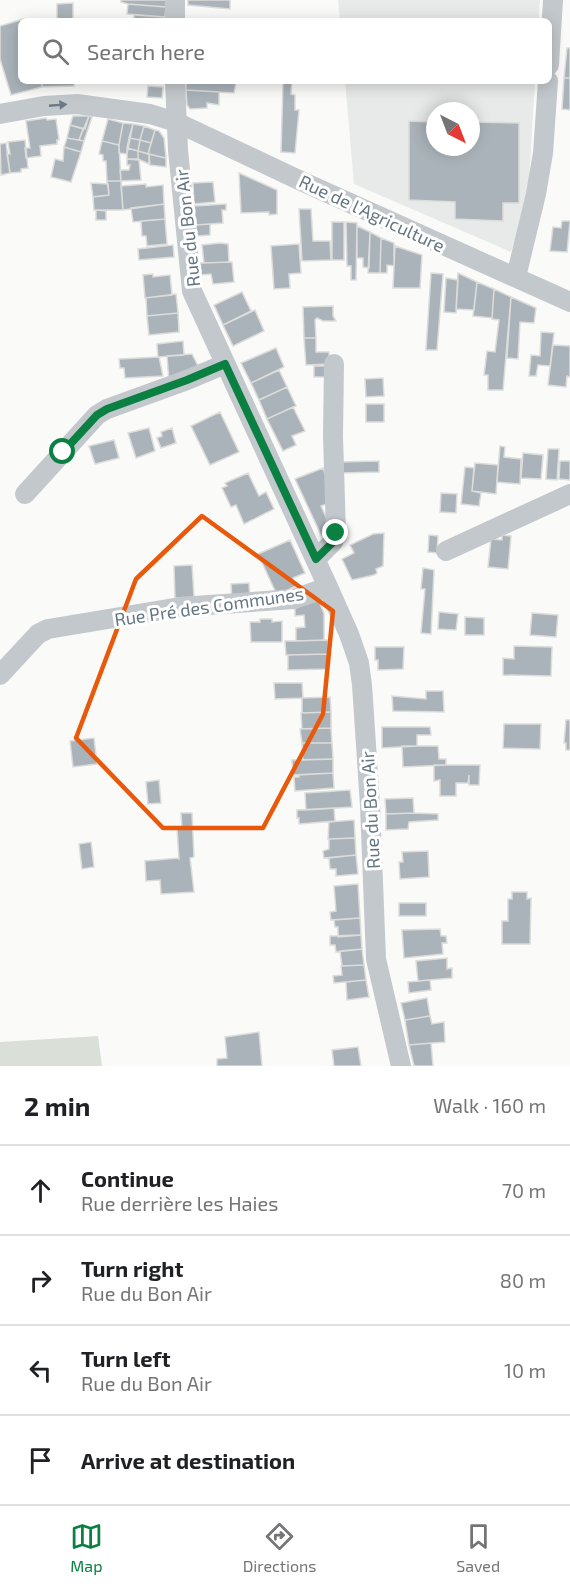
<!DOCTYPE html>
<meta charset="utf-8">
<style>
body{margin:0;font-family:"Exo 2",sans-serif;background:#f6f6f6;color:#202124}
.compass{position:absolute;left:426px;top:102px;width:54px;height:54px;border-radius:50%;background:#fff;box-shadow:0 3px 15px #0003;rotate:138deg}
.stop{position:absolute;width:18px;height:18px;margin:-14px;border:4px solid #0b8043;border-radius:50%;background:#fff}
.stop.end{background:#0b8043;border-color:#fff;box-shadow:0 2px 6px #0008}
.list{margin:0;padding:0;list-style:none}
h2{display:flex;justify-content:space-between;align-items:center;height:78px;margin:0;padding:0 24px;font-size:26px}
h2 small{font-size:20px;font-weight:400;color:#757577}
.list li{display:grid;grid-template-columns:39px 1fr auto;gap:18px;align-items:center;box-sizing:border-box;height:90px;padding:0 24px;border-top:2px solid #e0e0e0}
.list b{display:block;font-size:22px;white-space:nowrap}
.list p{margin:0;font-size:20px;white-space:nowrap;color:#757577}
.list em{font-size:20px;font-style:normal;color:#757577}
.icon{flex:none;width:33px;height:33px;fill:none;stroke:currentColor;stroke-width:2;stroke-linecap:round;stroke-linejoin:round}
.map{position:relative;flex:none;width:570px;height:1066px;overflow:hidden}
.search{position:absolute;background:#fff;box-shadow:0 3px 15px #0003;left:18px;right:18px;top:18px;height:66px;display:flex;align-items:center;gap:15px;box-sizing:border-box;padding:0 21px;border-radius:9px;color:#757577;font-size:22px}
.sheet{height:438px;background:#fff}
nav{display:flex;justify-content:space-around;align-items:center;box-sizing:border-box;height:84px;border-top:2px solid #e0e0e0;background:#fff;font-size:16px;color:#757577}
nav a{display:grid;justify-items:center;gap:3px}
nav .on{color:#0b8043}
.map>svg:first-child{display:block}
.built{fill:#e8e9e9;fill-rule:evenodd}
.green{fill:#dadfd7}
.building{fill:#aab3b9;stroke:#dcdcda;stroke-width:1.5}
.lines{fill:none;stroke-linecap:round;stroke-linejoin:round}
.minor{stroke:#c3c8cc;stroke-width:20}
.oneway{fill:#6a7a87}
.route{stroke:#0b8043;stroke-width:8}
.marked{fill:none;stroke:#e8590c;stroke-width:4.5;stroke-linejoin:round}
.labels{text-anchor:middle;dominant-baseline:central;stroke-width:6;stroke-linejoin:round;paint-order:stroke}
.street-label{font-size:18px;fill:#657683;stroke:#fff}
</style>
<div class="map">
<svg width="570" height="1066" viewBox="0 0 570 1066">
<rect width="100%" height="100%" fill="#fafaf8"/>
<path class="built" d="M338,0h202l-1,21h-199z
M345,81h190l-7,117 -17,54 -157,-68zM435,111h36v36h-36z"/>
<path class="green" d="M98,1036l4,30h-102v-24z"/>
<path class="building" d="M121,0h45v7l-38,-3 -7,-2z
M188,0h42v9l-42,-4z
M73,3v18h-16v-17z
M128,4l38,3 -1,10 -38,-3z
M134,15l31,2v4h-31z
M24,19l1,2h-4v60h21v6l-31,8 -11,-36v-33z
M567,48h3v30h-6z
M564,78h6v32l-8,-1z
M42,81h32v5l-32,1z
M186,81h39l11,2 -2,10 -48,-3z
M283,81h9l-1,13 4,1v15h4l-4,43 -14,-1z
M148,86l15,1 -1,11 -15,-1z
M186,90l33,2v13l-12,-2v5l-17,1 -3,-4z
M73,116h16l-4,13 -15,-4z
M89,116l3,1 -8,24 -5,-1z
M46,118l1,2 9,-1 3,21h-2v4l-17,2 1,10 -15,2 -1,-10h5l-4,-27z
M108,119l15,4 -4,22 -17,-4z
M409,121l26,1v25h36v-25l48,1v80h-16v18l-48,-2v-17l-46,-2z
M123,123l10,1 -6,30 -8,-1v-8z
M133,124l11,2 -4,14 -11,-2z
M70,125l13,4 -4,11 -12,-2z
M144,126l11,4 -4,13 -11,-3z
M155,130l4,1 5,7 2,20 -18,-4z
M67,138l17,3 -3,11 -17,-5z
M129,138l11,2 -2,11 -11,-3z
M25,140l3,28 -7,1v3l-11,1 -3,-19h3l-2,-12z
M140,140l11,3 -3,11 -10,-3z
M102,141l17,4 2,36h-14l-1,-20h-3v-6l-4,-1z
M6,143l4,30 -9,2 -1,-31z
M64,147l17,5 -10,30 -20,-5 4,-18 8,2z
M127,148l11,3v8h-11z
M138,151l11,3v10l-11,-5z
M149,154l17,4v9l-16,-2z
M127,159l12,1 2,20 -20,1 -1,-11h9l1,-5h-3z
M239,173l38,17v24l-8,1v-3l-28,1z
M107,181h14l2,29h-29l-1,-13 16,-2z
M213,182l2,20 -21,2 -1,-21z
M91,183l17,1 1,11 -16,2z
M146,184v3l17,-2 1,19 -41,6 -2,-24z
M164,204l1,15 -32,3 -2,-14z
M226,204v6h-4l1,13 -27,2 -2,-19z
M299,209h12l2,32h17l1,19 -29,1z
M96,210l10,1v9h-10z
M165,219l2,25 -20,2 -1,-10h-4l-1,-15z
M562,221h8l-3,31 -17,-1 3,-24 8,1z
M332,222h12v38h-12z
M346,222l11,1 -1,57h-5v-14h-4z
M210,224v11l-13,1 -1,-11z
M357,226l13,6 -1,36 -6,-1v-9h-6z
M370,232l11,6 -1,35h-12z
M381,238l13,5v23l-7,-1v8h-7z
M220,243l8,1 1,18 -25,1 -2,-18z
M299,244l2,29 -12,1 1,14 -16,1 -3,-43z
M173,245l1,12 -35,3 -1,-11z
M395,246l27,9 -2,33h-27z
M232,262l2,20 -21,2 -2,-10 -11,1 -2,-12z
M431,273l12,1 -6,76h-11z
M458,273l19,9 -3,28 -18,-1z
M153,274v3l17,-2 2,20 -27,3 -2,-23z
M446,278l12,2 -2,33 -12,-1z
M477,282l17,7 -2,29 -19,-2z
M494,289l17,8 -8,93h-15v-15h-4l3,-24 8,1 4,-32 -7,-1z
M242,292l9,19 -28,14 -9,-20z
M176,294l2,19 -31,3 -1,-18z
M511,297l25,11 -2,15 -14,-1 -2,37 -11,-1z
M333,306v10l3,5h-13l-6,-3 -2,2 1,18h-12l-1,-31z
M255,310l9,21 -31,15 -10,-21z
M178,313l1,19 -30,3 -2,-19z
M541,332l13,1 -4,33 -12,-1 -2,11h-7l2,-21 9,1z
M304,338h12v14h13v12l-23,1z
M183,341l1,14 -26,2 -1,-13z
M553,345l17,1v31l-3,-1 -1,11 -18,-2z
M276,348l8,19 -33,16 -10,-20z
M192,354l9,18 -32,10 -2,-26z
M159,357l4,19 -38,2 -1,-10h-4l-1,-9z
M314,366h14v11h-14z
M279,370l8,17 -28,13 -8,-17z
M383,378l1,18 -18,1 -1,-18z
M287,387l9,19 -29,13 -8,-19z
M366,404h18v18h-18z
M293,407l12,24 -13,5 4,9 -13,6 -16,-32z
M220,412l19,40 -29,13 -19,-39z
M149,428l6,23 -19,7 -8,-25z
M172,428l4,15 -15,5 -4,-10 5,-2 -1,-4z
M114,440l5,18 -24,6 -6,-18z
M500,446l5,1 -1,10 17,2 -1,25 -23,-2z
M548,449h11l-2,31 -11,-1z
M523,453l20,2 -2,24 -20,-1z
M379,461v11l-38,1 1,-11z
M560,461h10v19l-11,-1z
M475,463l23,2 -2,29 -24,-3z
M465,467l9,1 -2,23 9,2 -2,13 -18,-2z
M323,468l7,20 3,14 -12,4 11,24 -11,5 -26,-56z
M248,473l11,23 7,-4 8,17 -30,15 -8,-19 -5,2 -9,-19 5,-2 -2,-3z
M441,493l16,1 -1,19 -16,-1z
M384,533l-1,33 -7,3 1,4 -3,2 -22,5 -10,-21 12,-6 -4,-8 23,-11z
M429,535l9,1 -1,17 -9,-1z
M502,535l9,1 -3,33 -20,-2 3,-28 11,1z
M290,540l15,33 -12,5 3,8 -19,9 -19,-41z
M192,565l2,32 -19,1 -1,-32z
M423,568l11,2 -3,64 -10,-1 4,-44h-4z
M249,583l1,17 -18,2 -1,-18z
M319,601l5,13v26l-28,1v-13l9,-1 -1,-12 -9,1v-12z
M439,612l19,2 -2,16 -18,-1z
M532,613l26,2 -2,22 -26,-2z
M465,617l19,1v17h-19z
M260,619h12v3l10,-1v21h-31l-1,-20h10z
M328,640v14l-42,1 -1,-14z
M514,646l38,1 -1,29 -48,-1v-17l11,1z
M375,647h29l-1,22 -25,1v-10h-3z
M328,654v15l-40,1v-15z
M274,683h28l1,15 -28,1z
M426,691h17l1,21 -51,-1 -1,-15 34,3z
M330,697l1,15 -29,1v-15z
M331,712v16l-29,1 -1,-16z
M566,720h4v30h-4v-7h-2z
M504,724h37l-1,25 -37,-1z
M382,727h48l1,8h-14v11l-35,2z
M331,728l1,15h-30l-2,-14z
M94,738l3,26 -24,3 -3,-26z
M302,743h30l1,16 -30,1z
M402,746h36l1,13h7v6l-43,2z
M333,759v14l-40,2 -1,-15z
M434,765h46l-1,20h-10v-10l-1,8h-12v13h-16v-16l-6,1z
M333,773l1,15 -39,3 -1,-14h5v-2z
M159,780l2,23 -13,1 -2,-22z
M350,790l2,17 -46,3 -1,-17z
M413,798l1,15 -28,1 -1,-15z
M334,808l1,13 -36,3v-6h-2v-8z
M181,813h11l2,44 -4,1 4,34 -33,2 -1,-14 -14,1 -1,-20 34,-3v2l-2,-32h5z
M414,813l24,1v6l-29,2 -1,7 -22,1v-16z
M354,820l1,18 -27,1 1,-17z
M355,838l1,17 -32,3 -1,-7 6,-2v-10z
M91,842l3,25 -12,2 -3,-25z
M428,851l1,26 -29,2 -1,-17h4l-1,-10z
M356,855l2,19 -22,2v-7h-6l-1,-11z
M358,884l2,34 -29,2 -1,-8 6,-1 -2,-25z
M512,892h15v7l4,-1 -1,46h-28v-23h6v-22h4z
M399,903h27v13h-27z
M360,918l1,17 -23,2v-10h-3l-1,-7z
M440,929l1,7h5l1,7h-5l1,11 -39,4 -2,-28z
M361,935l1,14 -26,3 -1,-7h-5v-9z
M362,949l2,16 -22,1 -2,-15z
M447,958v11l5,-1v10l-34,3 -2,-20z
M364,965l2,15 -32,3 -1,-7 9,-1 -1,-9z
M366,980l3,17 -22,3 -1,-18z
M430,980l1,10 -22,3 -1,-11z
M427,998l3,18 -25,4 -4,-17z
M430,1016l2,8 12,-2 1,20 -36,3 -4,-25z
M259,1032l3,34h-45v-7l10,-1 -2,-21z
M431,1043l2,23h-19l-5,-21z
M358,1047l3,19h-27l-2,-16z"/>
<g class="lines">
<path class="minor" d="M175,0v21
M549,65l4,-65
M175,81l3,69 14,141 136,296 21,47 10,29 3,22 8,120 6,154 25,107
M0,114l44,-8 33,-2 73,10 26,8 125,59 269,121
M516,277l20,-83 7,-41 5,-72
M25,494l72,-79 10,-6 80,-29 38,-16
M446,551l124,-57
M316,559l17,-17 3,-9 -3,-97 1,-72
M0,675l38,-41 10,-5 132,-22 114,-8 34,-12"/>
</g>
<defs><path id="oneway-solid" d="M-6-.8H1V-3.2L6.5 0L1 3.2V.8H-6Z" transform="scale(1.5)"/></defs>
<use class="oneway" href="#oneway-solid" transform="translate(58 105) rotate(-5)"/>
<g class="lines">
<path class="route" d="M63,452l34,-37 10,-6 80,-29 38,-16 91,195 17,-17 3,-9"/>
</g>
<path class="marked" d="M202,516l131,95 -10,103 -60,114h-100l-87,-90 60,-159z"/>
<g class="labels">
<g class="street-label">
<text transform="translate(372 213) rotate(25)">Rue de l'Agriculture</text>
<text transform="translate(187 228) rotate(-96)">Rue du Bon Air</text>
<text transform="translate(209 606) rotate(-8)">Rue Pré des Communes</text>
<text transform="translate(370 810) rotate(-93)">Rue du Bon Air</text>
</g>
</g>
</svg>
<svg class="compass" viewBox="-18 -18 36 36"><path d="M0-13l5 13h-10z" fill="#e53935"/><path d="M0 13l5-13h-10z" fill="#757577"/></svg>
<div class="stop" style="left:63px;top:452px"></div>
<div class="stop end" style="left:336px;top:533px"></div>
<div class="search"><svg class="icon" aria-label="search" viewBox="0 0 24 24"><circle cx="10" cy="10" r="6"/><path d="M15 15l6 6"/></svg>Search here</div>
</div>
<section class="sheet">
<h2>2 min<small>Walk · 160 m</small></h2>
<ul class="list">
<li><svg class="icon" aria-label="ahead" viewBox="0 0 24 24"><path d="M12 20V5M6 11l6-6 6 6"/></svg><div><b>Continue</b><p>Rue derrière les Haies</p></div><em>70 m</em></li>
<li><svg class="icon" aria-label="right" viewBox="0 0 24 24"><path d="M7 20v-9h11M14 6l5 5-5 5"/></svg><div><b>Turn right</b><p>Rue du Bon Air</p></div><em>80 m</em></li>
<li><svg class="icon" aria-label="left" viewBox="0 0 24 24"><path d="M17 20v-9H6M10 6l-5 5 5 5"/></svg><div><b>Turn left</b><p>Rue du Bon Air</p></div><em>10 m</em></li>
<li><svg class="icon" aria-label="arrive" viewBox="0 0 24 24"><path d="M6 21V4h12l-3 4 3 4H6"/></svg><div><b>Arrive at destination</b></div></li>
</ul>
</section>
<nav>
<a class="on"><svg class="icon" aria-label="map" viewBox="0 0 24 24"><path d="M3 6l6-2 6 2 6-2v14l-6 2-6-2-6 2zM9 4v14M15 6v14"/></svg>Map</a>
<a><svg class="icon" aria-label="directions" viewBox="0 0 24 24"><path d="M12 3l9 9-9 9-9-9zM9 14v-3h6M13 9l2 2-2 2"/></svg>Directions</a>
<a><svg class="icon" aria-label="saved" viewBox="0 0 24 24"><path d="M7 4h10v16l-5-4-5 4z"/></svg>Saved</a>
</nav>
